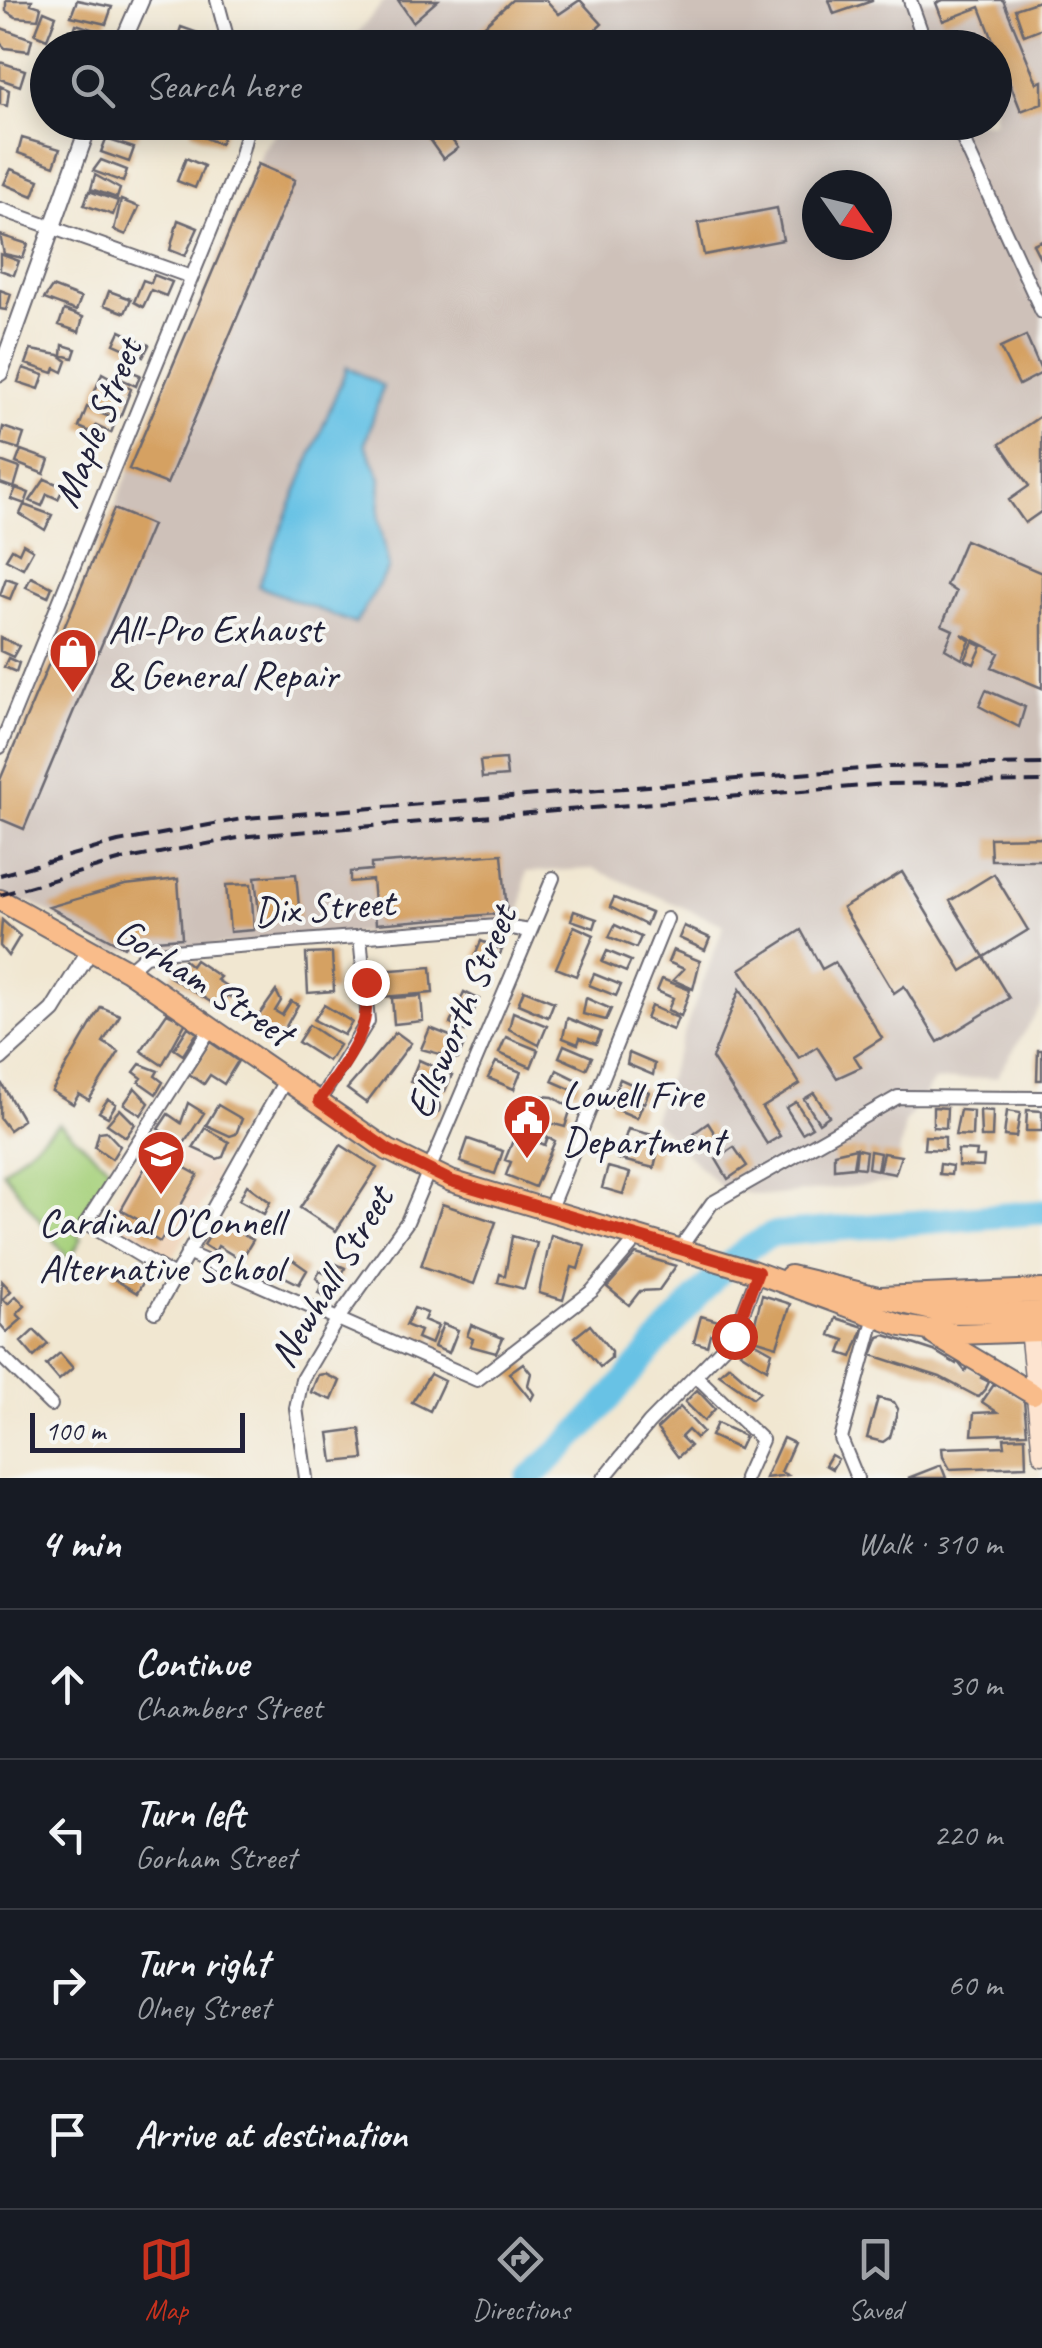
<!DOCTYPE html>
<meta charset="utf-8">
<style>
body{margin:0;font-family:Caveat,sans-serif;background:#242831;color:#f1f3f6}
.compass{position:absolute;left:802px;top:170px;width:90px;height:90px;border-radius:50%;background:#171b24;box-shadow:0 5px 25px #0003;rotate:124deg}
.scale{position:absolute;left:30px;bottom:25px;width:215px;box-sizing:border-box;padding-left:10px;border:5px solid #22223b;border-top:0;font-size:28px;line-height:35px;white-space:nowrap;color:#22223b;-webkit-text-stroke:8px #f6f6f2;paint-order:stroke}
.stop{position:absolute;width:30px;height:30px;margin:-22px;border:8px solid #c8321e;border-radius:50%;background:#fff}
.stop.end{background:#c8321e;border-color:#fff;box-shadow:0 2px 10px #0008}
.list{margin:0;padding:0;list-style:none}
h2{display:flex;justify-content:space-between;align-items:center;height:130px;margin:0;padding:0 40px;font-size:42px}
h2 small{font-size:32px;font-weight:400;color:#9ea1a6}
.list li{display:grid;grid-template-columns:65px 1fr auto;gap:30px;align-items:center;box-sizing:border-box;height:150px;padding:0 40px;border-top:2px solid #363941}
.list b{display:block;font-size:38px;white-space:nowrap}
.list p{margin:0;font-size:32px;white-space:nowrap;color:#9ea1a6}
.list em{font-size:32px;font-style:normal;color:#9ea1a6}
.icon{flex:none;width:55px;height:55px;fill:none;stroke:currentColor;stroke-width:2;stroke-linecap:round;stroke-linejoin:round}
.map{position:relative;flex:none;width:1042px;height:1478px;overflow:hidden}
.search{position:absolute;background:#171b24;box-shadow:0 5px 25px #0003;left:30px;right:30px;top:30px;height:110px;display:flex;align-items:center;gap:25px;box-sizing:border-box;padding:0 35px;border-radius:55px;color:#9ea1a6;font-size:38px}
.sheet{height:730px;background:#171b24}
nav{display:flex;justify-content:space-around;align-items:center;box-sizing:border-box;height:140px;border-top:2px solid #363941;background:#171b24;font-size:28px;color:#9ea1a6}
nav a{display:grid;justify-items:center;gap:5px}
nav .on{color:#c8321e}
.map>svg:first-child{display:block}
.built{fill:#f0d5bc}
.industrial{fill:#cec1b9;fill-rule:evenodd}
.green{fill:#a7d17d;stroke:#647a5c;stroke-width:2.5}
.water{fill:#67c2e5;stroke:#447290;stroke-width:2.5}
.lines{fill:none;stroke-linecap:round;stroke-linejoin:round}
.river{stroke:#67c2e5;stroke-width:25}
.building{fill:#d5a162}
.minor-casing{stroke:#6a6770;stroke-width:16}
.tertiary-casing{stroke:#6a6770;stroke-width:19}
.secondary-casing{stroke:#6a6770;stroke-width:21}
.primary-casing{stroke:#6a6770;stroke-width:24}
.motorway-casing{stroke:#6a6770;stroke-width:26}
.minor{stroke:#fff;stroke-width:12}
.tertiary{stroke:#fff;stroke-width:15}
.secondary{stroke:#fde4d0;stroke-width:18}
.primary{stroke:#f9bc8a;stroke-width:20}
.motorway{stroke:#f9bc8a;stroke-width:22}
.rail{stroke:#22223b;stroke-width:4;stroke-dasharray:15 8;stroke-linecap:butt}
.route{stroke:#c8321e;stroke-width:12}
.labels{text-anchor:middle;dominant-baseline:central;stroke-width:8;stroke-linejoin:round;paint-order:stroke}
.street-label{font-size:40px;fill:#22223b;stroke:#f6f6f2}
.poi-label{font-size:40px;fill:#22223b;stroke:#f6f6f2;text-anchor:start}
</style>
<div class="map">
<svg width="1042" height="1478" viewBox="0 0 1042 1478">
<rect width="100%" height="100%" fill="#f6f6f2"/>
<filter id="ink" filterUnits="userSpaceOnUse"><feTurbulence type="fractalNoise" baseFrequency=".01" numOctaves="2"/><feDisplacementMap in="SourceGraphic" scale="20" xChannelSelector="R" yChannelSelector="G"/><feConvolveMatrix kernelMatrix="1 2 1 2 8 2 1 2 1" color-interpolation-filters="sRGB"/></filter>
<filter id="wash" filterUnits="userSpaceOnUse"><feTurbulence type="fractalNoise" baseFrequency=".0048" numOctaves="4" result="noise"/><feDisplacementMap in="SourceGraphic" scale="40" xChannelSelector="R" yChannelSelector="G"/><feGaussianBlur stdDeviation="2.25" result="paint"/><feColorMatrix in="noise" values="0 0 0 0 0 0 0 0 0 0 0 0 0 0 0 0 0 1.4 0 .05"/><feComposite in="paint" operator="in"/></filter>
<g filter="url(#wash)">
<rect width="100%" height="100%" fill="#f1e7d1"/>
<path class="built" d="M154,1135l66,37 -49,90 -70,-40z"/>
<path class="industrial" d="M385,0h657v1004l-45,73 -63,4 -29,43 -11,58 -126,14 -44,-6 -72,-70 72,-195 -130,-56 -68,3 -6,46 -350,32 -58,1 -81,-49 -31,10v-130l263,-633 22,-26 709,-1v-74l-648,-1zM817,185h60v60h-60z"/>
<path class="green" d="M59,1123l53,47 -39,61 9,7 -13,22 -66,-89z"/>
<path class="water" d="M347,367l36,19 -18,58 16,34 -2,41 10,49 -34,56 -97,-38z"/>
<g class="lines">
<path class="river" d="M528,1478c59,-46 104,-108 154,-164 27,-30 54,-64 92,-80l268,-22"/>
</g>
<g id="blocks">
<path class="building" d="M6,0h26l-1,4 10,3 -3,12 -22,-2 -10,-6z
M77,0l35,7 -6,17 -35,-8z
M398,0h40l-25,22z
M512,0h34l13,14 21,-14 22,24 -23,21 -8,-8 -12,11h-91l-4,-4z
M829,0h43v1l-38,13z
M943,0h60l34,83 5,-2v22l-21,8 -41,-104 -37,14 -7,-18z
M1042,0v28l-18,7 -9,-26z
M44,11l12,5 -9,23 -12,-5z
M76,24l25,8 -4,14 -25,-9z
M181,27l20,7 -4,14h-23z
M1,28l31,11 -3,12 -24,-3 -5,-5z
M0,62l25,8 -5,16 -20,-7z
M0,86l9,4 -2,16 -7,-2z
M112,122l29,4 -4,13 -27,-9z
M195,122l32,6 -7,16 -29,-12z
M442,127l16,21 -15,11 -15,-21z
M22,138l38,11 -6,17 -36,-13z
M106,139l28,9 -5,14 -28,-10z
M186,158l18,8 -9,22 -18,-7z
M101,160l26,10 -4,12 -30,-11z
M258,164l37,16 -128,304 -38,-15z
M11,169l28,11 -6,16 -29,-12z
M95,175l25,14 -3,9 -26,-9z
M89,191l29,10 -5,14 -29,-10z
M121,200l18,7 -13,28 -12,-5z
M777,208l6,32 -79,15 -6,-32z
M178,220l20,8 -13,28 -15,-6z
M0,235l28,9 -5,14 -19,-4z
M1042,240v22l-9,-18z
M0,254l19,7 -5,14 -14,-5z
M154,275l18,7 -6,14 -15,-6 -8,17 -9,-5 9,-22 8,3z
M52,287l29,11 -5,13 -32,-12z
M0,290l11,4 -5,16 -6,-1z
M109,291l22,8 -6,14 -21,-8z
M64,310l19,7 -4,15 -20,-7z
M120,331l29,14 -6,12 -29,-13z
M1026,336l16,37 -23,12 -19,-37z
M63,345l13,4 -3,9 -11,-3z
M31,350l28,5 8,6 -4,11 -8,-4 -2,5 -27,-9z
M23,368l21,7 -5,14 -21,-7z
M125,369l15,6 -4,11 -15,-7z
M102,373l29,16 -11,28 -30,-13z
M87,407l29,13 -5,13 -15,-7 -3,7 -14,-6z
M1042,415v96l-17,12 -16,-23 20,-14 -29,-42z
M3,427l21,7 -5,15 -19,-6z
M21,450l28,10 -5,14 -28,-11z
M0,461l20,7 -6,20 -14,-5z
M45,479l19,8 -6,12 -11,-5 -5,12 -12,-5z
M16,488l13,5 -4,11 -14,-5z
M24,505l28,10 -7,15 -25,-16z
M114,509l38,16 -128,304 -24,-10v-39z
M965,540l77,33v115l-50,-21 7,-14 -37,-19 8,7 -8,18 -17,-10 8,-19 -11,-5 14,-33 -10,-7z
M23,544l10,6 -10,18 -17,-9 6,-10 7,4z
M31,577l21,10 -4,10 -22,-10z
M6,578l11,4 -7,17 -10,-4z
M0,637l19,9 -6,11 -13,-6z
M973,642l9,4 -8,18 -9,-4z
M8,658l11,5 -3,9 -12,-5z
M986,690l39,17 -6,20 -40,-21z
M505,759l2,17 -25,2 -2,-17z
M1042,837v23h-51l-1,-22z
M502,854l5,59 -131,11 -4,-44 -22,2v-10l21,-2v-6z
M902,872l60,99 22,-14 25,41 -71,44 -34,-56 -10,7 -51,-85z
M296,874l4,44 -40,4 -5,-45z
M994,874l34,56 -44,27 -34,-56z
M178,879l4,59 -54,4 -4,5 -75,-40 76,-22z
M251,884l3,46 -24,2 -4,-47z
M614,898l37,15 -5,12 -36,-18z
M574,911l23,8 -3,9 -23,-8z
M2,920l18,16 -12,20 -8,-10z
M615,925l26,12 -5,11 -27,-11z
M574,926l20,9 -18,41 -20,-8z
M684,926l26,12 -5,12 -26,-12z
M801,930l21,39 13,-7 47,76 -28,18 7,11 -24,11 -20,-31 -18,11 -59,-89z
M481,941l21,9 -7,14 -20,-8z
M673,950l27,11 -7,28 -20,-9 11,-11 -16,-7z
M607,951l24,10 -5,11 -24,-10z
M332,953l2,38 -26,2 -2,-39z
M184,960l7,6 4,-6 25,17 -3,3 17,11 -4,6 -3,-2 -8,12 -49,-30z
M431,967l2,26 -52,4 -2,-26z
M594,974l27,11 -5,11 -27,-11z
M662,979l28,11 -9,26 -13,-6 5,-12 -16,-7z
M740,989l60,95 -38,24 18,28 -13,8 -55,-86z
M524,990l30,12 -6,15 -30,-13z
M276,991l5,10 -6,10 7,4 9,-14 7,4 -18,32 -8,-5 -2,4 -15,-15z
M464,992l15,7 -14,32 -15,-7z
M421,996l2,25 -29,3 -2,-26z
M586,998l25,11 -5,11 -23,-6z
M324,1005l28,17 -8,13 -30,-15z
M651,1006l27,12 -5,12 -27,-11z
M101,1007l19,8 -17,27 16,10 -30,48 -10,-6 -6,10 -21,-13z
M513,1012l34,14 -8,19 -30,-16z
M167,1013l19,9 -24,43 -21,-14z
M567,1018l34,14 -5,12 -16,-6 -2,6 -15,-6z
M309,1025l30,20 -11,16 -30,-19z
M188,1027l9,6 -14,22 -9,-6z
M430,1028l35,14 -7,17 -37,-10z
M396,1032l15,11 -45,60 -19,-14z
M506,1037l32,13 -7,17 -32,-14z
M210,1042l28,19 -14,23 -14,-9 -6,9 -15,-10z
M564,1045l28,12 -6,12 -27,-12z
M1038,1050h4v30h-5z
M629,1053l26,11 -2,11 -26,-11z
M419,1060l33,15 -7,16 -35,-9z
M496,1062l25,10 -7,17 -26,-11z
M140,1064l18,7 -3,5 8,6 -7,12 -17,-12 3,-4 -8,-6z
M557,1070l24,12 -4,10 -25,-11z
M620,1079l29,13 -5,11 -29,-12z
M0,1081l23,39 -14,10 -9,-12z
M135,1088l14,15 -8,12 -17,-11z
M814,1093l15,23 -10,7 -15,-24z
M613,1094l29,12 -5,12 -28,-12z
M542,1096l11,1 18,11 -6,19 -34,-9z
M108,1099l8,5 -8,13 -9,-5z
M424 1107a8 8 0 1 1 16 0a8 8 0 1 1-16 0Z
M796,1102l16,25 -10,6 -16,-25z
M188,1103l16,10 -21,32 -25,-16 10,-15 13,9z
M218,1105l24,14 -6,15 -6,2 -24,-11z
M933,1107l14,1 -1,20 -13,-1z
M120,1109l15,15 -9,13 -19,-13z
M960,1110l13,1 -1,25 -17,-1z
M980,1110l13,1 -1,26h-11z
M1027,1110l15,1v20h-16z
M1007,1111l13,2 -4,24 -12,-1z
M708,1123l9,14 -13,9 -10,-13z
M205,1128l24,14 -6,15 -6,2 -24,-11z
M628,1129l33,8 -7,31 -36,-9z
M106,1131l14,15 -8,13 -17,-12 4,-15z
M516,1133l29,12 3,-8 7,4 -20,46 -29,-12 5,-13 -6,-2z
M925,1136l20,1v13l-21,-1z
M468,1139l35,12 -8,23 -35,-12z
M341,1145l36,23 -41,63 -36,-23z
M734,1147l13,19 -19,13 -12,-20z
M856,1148l-3,19 -19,2v-16z
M857,1149l9,2 -2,17 -9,-1z
M958,1150l19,1 -1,6h8l-1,10 -25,-1z
M870,1151l10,2 -3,17 -9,-2z
M883,1153l18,3 -6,18 -16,-3z
M150,1159l25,14 3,-9 20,11 -38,67 -20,-12 6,-6 -25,-14z
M940,1164l12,2 -1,9 -12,-1z
M608,1167l22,6 -7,21 -21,-6z
M247,1185l23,17 -6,12 -25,-14z
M442,1204l54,18 -22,62 -53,-18z
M218,1221l27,9 -2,5 10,5 -12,20 -23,-14 -3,6 -11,-7z
M551,1235l34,10 -7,24 -6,-2 -9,33 -24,-7z
M512,1236l25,7 -13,46 -26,-7 2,-8 5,2z
M636,1254l40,12 -17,24 -19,1 -11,14 -22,-18z
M290,1258l17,12 -8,14 -18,-9z
M336,1264l9,4 -14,31 -13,-6 4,-9 -6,-6 4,-7 11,5z
M136,1265l13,7 -12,21 -26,-16 6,-9 12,7z
M2,1281l9,10 -8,8 5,5 8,-8 9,10 -8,8 5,5 -15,13 -7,-8z
M762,1295l29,9 -14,42 -26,-8z
M414,1308l13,5 -3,7 14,6 -7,18 -14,-6 3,-7 -14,-6z
M701,1316l21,6 -4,14 -8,-2 -3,12 -13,-4z
M836,1318l28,9 -12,30 -12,-4 5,-13 -15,-5z
M443,1324l15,6 -9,23 -15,-6z
M471,1325l32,13 -7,15 -26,-7 3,-7 -6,-3z
M590,1325l21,26v7l-11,9 -25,-30z
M34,1330l14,14 -14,13 -13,-15z
M885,1335l49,16 22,13 1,-3 8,10 3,-4 15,7 -2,4 8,4 -3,6 -8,9 -38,-20 -68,-22 7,-18z
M747,1338l25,14 -5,17 -27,-17z
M60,1353l13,15 -14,12 -13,-15z
M523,1363l8,10 -3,12 6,9 -3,6 -22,-27z
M729,1365l31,27 -7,6 -34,-24z
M325,1374l15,7 -8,19 -21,-8 7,-17z
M430,1374l14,7 -14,30 -18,-9z
M995,1383l29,18 3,32 -55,2 2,-22 23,-1 -15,-10z
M697,1390l18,19 -11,12 -19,-19z
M878,1398l16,4 4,7 -8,28 -7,5 -16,-4z
M680,1407l23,25 -7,6 -8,-8 -7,7 9,9 -12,11 -21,-28z
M717,1423l28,13 -6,13 -28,-13z
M360,1429l4,30 -31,3 -4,-29z
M1025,1437l1,29 -76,3 -7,-12 -1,-9 63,-2 -1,-8z
M783,1438l11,5 -13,29 6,3 -22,3z
M831,1455l7,4 -6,10 -7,-4z
M941,1465l5,13h-38z"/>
</g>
</g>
<g filter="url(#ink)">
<use href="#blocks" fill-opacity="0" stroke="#6a6770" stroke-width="2.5"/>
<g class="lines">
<g class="minor-casing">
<path id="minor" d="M217,0l13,48
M910,0l17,48
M955,122l87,190
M0,209l191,68
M0,747l240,-588 9,-37
M128,971l17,-15 28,-5 325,-25 32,5
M319,1101l49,-80 -8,-85
M549,1211l118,-292
M680,1248l32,-45 186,-106 144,1
M187,1253l290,127 115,-89 47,-55
M174,1276l-88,-53 126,-197
M155,1312l132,-235
M0,1355l51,50
M696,1376l66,64 -17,38
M306,1478l-10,-70 6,-29 35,-59 70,-98 146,-344
M604,1478l45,-55 85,-87 24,-63
M857,1478l-16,-39 36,-130"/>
</g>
<g class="tertiary-casing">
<path id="tertiary" d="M120,48l21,-48
M0,373l90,-251
M0,1058l53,-48 37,-60"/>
</g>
<g class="secondary-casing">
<path id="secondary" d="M1028,1320l14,134"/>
</g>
<g class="primary-casing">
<path id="primary" d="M0,900l128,71 260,179 63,31 301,90 150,55 54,8 86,-3
M790,1276l155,37 97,-1
M934,1335l99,59"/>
</g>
<g class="motorway-casing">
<path id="motorway" d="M880,1298l162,-7"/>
</g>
<use href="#minor" class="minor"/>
<use href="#tertiary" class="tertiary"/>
<use href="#secondary" class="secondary"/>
<use href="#primary" class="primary"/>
<use href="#motorway" class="motorway"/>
<path class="rail" d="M0,875l118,-33 129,-24 640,-51 155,-3
M0,895l122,-35 127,-24 638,-52 155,-2"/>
</g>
</g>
<g class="lines" filter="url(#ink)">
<path class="route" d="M366,982c6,52 -19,77 -47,119l69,49 63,31 307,91 -24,64"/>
</g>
<defs>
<g id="shop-pin" transform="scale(2.5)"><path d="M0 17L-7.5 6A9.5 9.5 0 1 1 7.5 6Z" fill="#c8321e" stroke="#f6f6f2"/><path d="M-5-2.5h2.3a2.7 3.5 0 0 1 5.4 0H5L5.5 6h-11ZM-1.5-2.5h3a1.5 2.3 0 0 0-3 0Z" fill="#fff"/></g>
<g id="civic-pin" transform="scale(2.5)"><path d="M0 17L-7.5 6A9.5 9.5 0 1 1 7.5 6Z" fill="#c8321e" stroke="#f6f6f2"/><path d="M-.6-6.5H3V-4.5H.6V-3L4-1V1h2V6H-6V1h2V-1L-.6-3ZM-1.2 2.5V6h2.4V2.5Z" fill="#fff"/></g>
<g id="school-pin" transform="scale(2.5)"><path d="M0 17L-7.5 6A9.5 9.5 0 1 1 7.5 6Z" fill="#c8321e" stroke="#f6f6f2"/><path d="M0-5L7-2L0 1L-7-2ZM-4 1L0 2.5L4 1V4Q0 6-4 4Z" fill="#fff"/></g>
</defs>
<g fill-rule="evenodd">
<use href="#shop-pin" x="73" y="652"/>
<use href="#civic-pin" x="527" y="1118"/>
<use href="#school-pin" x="161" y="1154"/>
</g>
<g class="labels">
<g class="street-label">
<text transform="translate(97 423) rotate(-68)">Maple Street</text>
<text transform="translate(324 907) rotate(-4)">Dix Street</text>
<text transform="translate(204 982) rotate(33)">Gorham Street</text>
<text transform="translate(461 1012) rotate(-67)">Ellsworth Street</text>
<text transform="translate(331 1277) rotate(-59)">Newhall Street</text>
</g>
<g class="poi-label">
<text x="108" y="629">All-Pro Exhaust<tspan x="108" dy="46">&amp; General Repair</tspan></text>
<text x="562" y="1095">Lowell Fire<tspan x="562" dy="46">Department</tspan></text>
<text x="161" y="1222" text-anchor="middle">Cardinal O'Connell<tspan x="161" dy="46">Alternative School</tspan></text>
</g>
</g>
</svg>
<svg class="compass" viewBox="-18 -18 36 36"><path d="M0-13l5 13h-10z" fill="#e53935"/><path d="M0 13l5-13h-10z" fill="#9ea1a6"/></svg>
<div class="scale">100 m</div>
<div class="stop" style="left:734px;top:1336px"></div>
<div class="stop end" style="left:366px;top:982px"></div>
<div class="search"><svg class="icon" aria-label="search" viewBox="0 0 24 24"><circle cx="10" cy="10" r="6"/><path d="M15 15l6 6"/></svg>Search here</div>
</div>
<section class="sheet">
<h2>4 min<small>Walk · 310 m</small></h2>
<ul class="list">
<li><svg class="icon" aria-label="ahead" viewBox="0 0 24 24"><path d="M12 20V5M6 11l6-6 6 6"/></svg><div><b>Continue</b><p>Chambers Street</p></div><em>30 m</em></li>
<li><svg class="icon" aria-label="left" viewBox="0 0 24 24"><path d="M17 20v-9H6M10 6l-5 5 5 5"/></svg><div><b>Turn left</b><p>Gorham Street</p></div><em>220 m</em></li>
<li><svg class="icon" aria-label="right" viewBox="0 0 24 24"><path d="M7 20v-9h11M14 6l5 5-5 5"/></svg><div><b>Turn right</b><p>Olney Street</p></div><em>60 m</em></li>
<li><svg class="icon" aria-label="arrive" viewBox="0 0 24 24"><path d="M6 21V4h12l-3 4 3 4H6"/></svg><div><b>Arrive at destination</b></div></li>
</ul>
</section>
<nav>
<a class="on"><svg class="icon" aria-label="map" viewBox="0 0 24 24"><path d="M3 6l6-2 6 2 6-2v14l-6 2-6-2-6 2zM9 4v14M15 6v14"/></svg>Map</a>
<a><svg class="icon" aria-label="directions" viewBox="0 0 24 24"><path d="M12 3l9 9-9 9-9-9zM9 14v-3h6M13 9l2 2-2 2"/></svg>Directions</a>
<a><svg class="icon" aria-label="saved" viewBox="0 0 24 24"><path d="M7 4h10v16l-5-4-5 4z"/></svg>Saved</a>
</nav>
